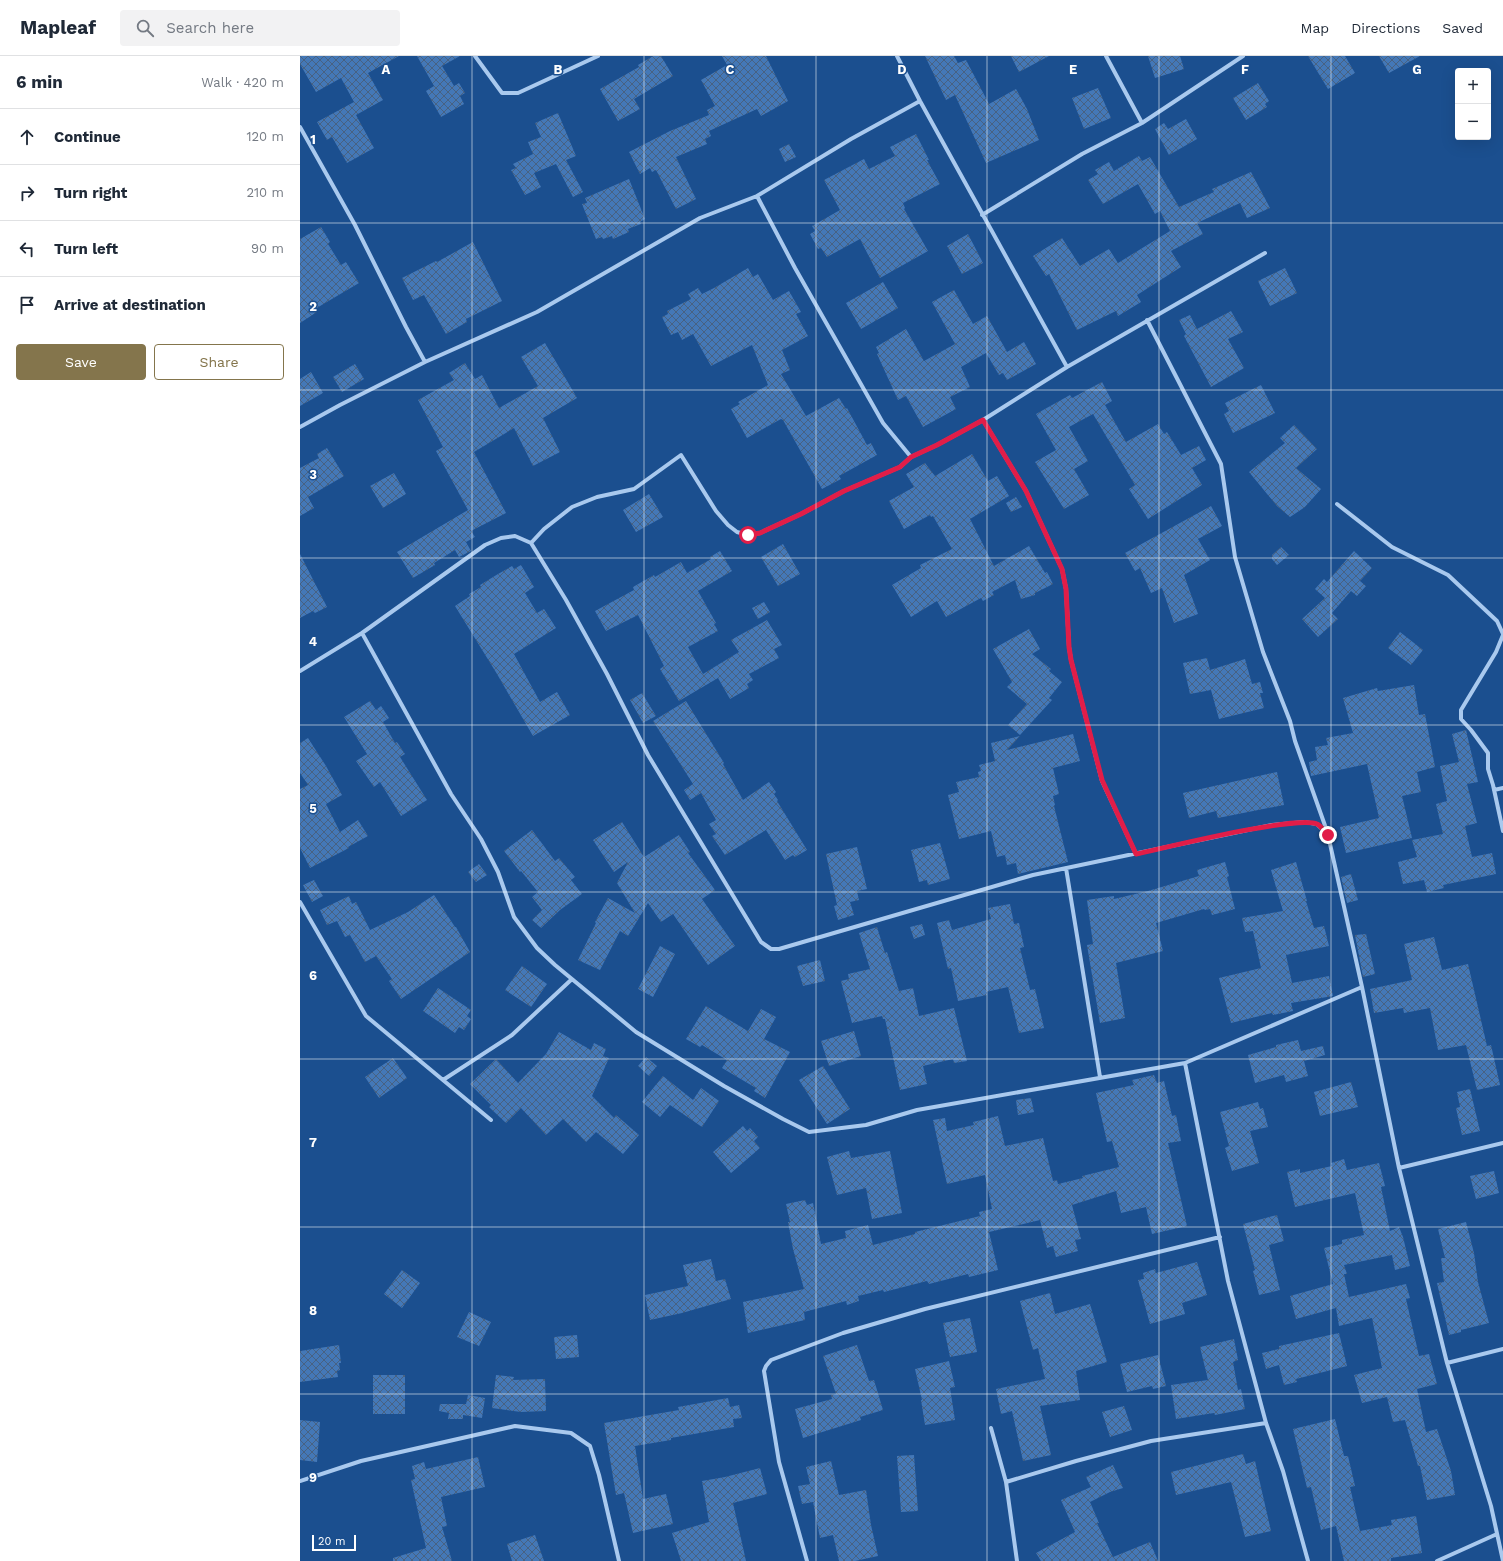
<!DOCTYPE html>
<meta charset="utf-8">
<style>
body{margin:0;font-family:"Work Sans",sans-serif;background:#f2f2f3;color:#1f2937}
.controls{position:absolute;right:12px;top:12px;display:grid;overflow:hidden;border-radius:4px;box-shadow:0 4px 16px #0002}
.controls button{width:36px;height:36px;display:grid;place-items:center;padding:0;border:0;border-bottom:1px solid #e0e1e3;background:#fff;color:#1f2937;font:20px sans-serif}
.scale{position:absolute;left:12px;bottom:10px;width:44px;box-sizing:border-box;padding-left:4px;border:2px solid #fff;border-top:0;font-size:11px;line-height:14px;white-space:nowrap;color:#fff;-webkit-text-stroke:3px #1b4f8f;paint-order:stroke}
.stop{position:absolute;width:12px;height:12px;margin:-9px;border:3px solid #e11d48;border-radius:50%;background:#fff}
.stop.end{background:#e11d48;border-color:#fff;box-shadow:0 1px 4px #0008}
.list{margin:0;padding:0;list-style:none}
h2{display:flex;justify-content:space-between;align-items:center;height:52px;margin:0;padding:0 16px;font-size:17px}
h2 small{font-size:13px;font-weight:400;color:#747a83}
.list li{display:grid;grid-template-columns:26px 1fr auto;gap:12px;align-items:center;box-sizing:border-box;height:56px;padding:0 16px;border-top:1px solid #e0e1e3}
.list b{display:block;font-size:15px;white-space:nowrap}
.list em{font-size:13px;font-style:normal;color:#747a83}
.actions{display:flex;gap:8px;padding:12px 16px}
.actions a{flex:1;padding:9px 0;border:1px solid #84754c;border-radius:4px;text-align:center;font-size:14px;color:#84754c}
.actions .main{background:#84754c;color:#fff}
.icon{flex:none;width:22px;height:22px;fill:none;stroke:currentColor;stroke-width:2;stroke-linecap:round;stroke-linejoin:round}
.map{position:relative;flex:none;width:1203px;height:1505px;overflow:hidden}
header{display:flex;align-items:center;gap:24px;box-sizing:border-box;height:56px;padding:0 20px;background:#fff;border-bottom:1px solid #e0e1e3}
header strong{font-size:19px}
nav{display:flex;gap:22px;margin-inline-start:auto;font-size:14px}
.search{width:280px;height:36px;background:#f2f2f3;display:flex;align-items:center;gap:10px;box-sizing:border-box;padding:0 14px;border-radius:4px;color:#747a83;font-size:15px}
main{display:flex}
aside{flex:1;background:#fff}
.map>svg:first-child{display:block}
.building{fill:url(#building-cross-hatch)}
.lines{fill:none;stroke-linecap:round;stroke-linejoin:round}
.street{stroke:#a9c9ee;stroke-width:4}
.route{stroke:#e11d48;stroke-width:5}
.grid{fill:none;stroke:#fff;stroke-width:1;stroke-opacity:0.55}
.grid-label{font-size:13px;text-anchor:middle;font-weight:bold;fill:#fff;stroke:#1b4f8f;stroke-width:3;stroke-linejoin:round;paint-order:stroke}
</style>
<header>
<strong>Mapleaf</strong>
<div class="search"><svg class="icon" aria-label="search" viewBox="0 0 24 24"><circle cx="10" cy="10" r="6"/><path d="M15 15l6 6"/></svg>Search here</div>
<nav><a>Map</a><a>Directions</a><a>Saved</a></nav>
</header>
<main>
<aside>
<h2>6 min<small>Walk · 420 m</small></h2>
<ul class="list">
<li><svg class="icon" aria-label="ahead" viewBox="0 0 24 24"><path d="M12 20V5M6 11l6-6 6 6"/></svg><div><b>Continue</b></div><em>120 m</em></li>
<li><svg class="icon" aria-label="right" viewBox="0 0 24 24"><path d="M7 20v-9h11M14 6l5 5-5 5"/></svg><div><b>Turn right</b></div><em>210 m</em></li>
<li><svg class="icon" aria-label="left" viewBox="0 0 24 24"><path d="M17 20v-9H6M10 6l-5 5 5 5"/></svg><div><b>Turn left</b></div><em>90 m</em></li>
<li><svg class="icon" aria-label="arrive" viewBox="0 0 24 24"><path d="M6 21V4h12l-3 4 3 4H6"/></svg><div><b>Arrive at destination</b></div></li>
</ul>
<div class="actions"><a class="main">Save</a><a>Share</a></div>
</aside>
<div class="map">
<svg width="1203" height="1505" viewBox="0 0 1203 1505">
<defs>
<pattern id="building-cross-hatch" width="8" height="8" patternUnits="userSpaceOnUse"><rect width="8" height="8" fill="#4478b7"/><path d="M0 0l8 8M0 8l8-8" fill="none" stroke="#486282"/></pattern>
</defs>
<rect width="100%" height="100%" fill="#1b4f8f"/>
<path class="building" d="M0,0h99l-31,17 15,27 -27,15 18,33 -27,15 -15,-26 -5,3 -10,-18 37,-20 -13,-24 -25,14 -16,-28z
M117,0h43l-18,10 12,20 5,-3 6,10 -5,3 4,8 -23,13 -15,-26 8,-5z
M353,0h8l12,20 -39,23 6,10 -22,12 -18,-32 39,-22 -1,-2z
M422,0h44l22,45 -27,15 -4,-7 -48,22 2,5 -6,3 2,5 -31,13 20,42 -20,10 -20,-39 -4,2 -2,-4 -10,6 -11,-22 41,-21 39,-16 -2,-5 8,-4 -14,-26 26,-15z
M625,0h29l4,7 8,-3 23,44 27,-15 11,20 12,31 -53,23 -31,-68 -9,5z
M711,0h38l-30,16z
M848,0h32l4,13 -29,9z
M1008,0h37l10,17 -27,16z
M1079,0h41l-31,17z
M958,27l11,18 -4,3 2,3 -21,13 -13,-22z
M798,32l13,30 -27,11 -12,-31z
M258,57l18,43 -10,4 17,32 -10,5 -17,-33 -22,9 7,14 -16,8 -14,-25 5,-2 -3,-4 20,-10 -5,-12 13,-5 -6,-14z
M886,63l11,20 -28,16 -14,-26 9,-6 4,6z
M616,78l13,26h-2l13,24 -37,19 2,5 -1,1 24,42 -48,27 -20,-39 -33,18 -6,-9 -3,1 -8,-15 5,-3 -3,-5 28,-16 -16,-30 40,-21 5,10 26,-13 -5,-9z
M489,88l7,13 -11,5 -6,-13z
M839,100l3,5 8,-4 29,50 35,-15 -2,-3 39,-17 19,36 -23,10 -7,-15 -43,20 6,11 -32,17 10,16 -44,28 4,7 -23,14 -2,-5 -39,19 -28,-56 -3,2 -13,-20 29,-18 18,28 29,-17 9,14 52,-32 -10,-20 -5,3 -17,-30 -35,20 -15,-24 10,-6 -3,-4 14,-8 5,9z
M329,123l16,40 -5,3 1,2 -13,5 1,3 -16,7 -1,-3 -9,3 -1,-2 -6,2 -14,-35 5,-1 -2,-5z
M21,171l9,15 -2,2 13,21 5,-3 13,21 -44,26 2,3 -17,11v-84z
M668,178l15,29 -21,11 -15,-28z
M173,186l29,59 -36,18 1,3 -21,12 -22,-39 -11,5 -11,-22 34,-17 1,1z
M448,212l5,9 5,-3 15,26 16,-9 12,21 -5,2 12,22 -26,14 8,20 -9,4 25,42 33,-18 7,11 1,-1 20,37 4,-2 6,12 -38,21 2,3 -19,10 -39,-69 -2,-1 -34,19 -16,-29 9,-5 -2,-2 30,-17 -16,-40 -41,21 -18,-32 -11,6 -4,-8 -7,3 -9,-18 6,-3 -1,-3 24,-12 -3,-5 10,-6 4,6 12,-6z
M985,212l12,25 -27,13 -12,-25z
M583,226l15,26 -37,21 -15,-26z
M654,234l19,34 14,-8 20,36 17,-10 12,22 -29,16 -4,-7 -4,2 -13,-22 -25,14 9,20 -20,10 6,12 -33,18 -17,-31 -8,4 -21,-46 2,-1 -3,-6 30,-18 18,32 31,-17 -23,-42z
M931,255l12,21 -15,7 16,29 -33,19 -27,-51 2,-2 -7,-14 11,-5 7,14z
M245,287l32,55 -34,20 17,34 -27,14 -19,-38 -40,24 32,61 -35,18 4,6 -9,5 5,9 -12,6 -4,-7 -21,13 1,2 -22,13 -16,-26 71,-42 -32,-59 7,-4 -25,-47 36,-20 -5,-7 16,-10 10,16 7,-4 17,33 39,-22 -17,-29z
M55,308l9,15 -22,13 -9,-15z
M11,316l12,21 -23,13v-27z
M802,326l10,19 -7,4 21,37 32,-18 6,10 3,-2 14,23 18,-9 7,14 -14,8 10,17 -54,34 -19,-30 6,-4 -42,-71 -24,13 19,34 -14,8 15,26 -25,14 -29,-47 21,-12 -20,-36 34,-19 2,3z
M961,329l14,28 -42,20 -9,-19 5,-3 -4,-8z
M994,369l23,24 -21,19 25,21 -16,18 -15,10 -13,-11 -28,-34 36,-29 -5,-5z
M27,392l17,28 -36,21 6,11 -14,8v-48l19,-10 -2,-4z
M672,398l16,27 9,-5 12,20 -39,23 24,47 35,-20 16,27 2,-1 6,12 -18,9v2l-14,4 -6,-19 -23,12 2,3 -11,6 -2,-3 -35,19 -9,-16 -26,16 -19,-32 29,-17 -1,-3 32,-16 -19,-33 -2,1 -1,-2 -26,14 -15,-28 25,-14 -8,-13 19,-11 10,13z
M94,417l12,21 -23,14 -13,-22z
M349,438l14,23 -27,15 -13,-22z
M716,441l6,10 -11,5 -5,-9z
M911,450l11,20 -24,13 12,21 -26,15 14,39 -24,9 -12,-35 -11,5 -11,-25 -5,3 -10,-18z
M483,488l17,30 -22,12 -17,-29z
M981,491l8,8 -12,10 -5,-6v-4z
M420,495l12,20 -34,20 18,32 -2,1 4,7 -30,16 15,27 36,-22 -8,-12 36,-20 15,25 -8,4 5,9 -30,16 4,6 -6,4 2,4 -19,11 -12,-21 -39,23 -19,-32 4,-3 -26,-51 -32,16 -11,-20 39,-21 -1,-3 21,-12 1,2 26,-15 6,11 24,-14 -1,-2z
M1054,495l18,17 -12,13 6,5 -9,10 -6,-5 -19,22 6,6 -20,18 -16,-18 23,-21 -10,-9 9,-10 3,3z
M0,498l27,53 -12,6 -2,-2 -13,7z
M221,509l13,22 -9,6 12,20 7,-4 12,19 -42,26 26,48 17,-10 13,23 -37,21 -36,-62 -42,-68 15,-10 -1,-2 12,-7 -1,-2 18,-11 14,-8 2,3z
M464,546l6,10 -12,7 -6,-11z
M729,573l11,20 -8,5 19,15 -2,2 13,11 -13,16 3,2 -32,35 -12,-10 19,-21 -20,-17 5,-5 -19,-33z
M1100,576l23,18 -12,15 -23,-17z
M907,602l3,12 35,-11 7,25 8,-2 3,11h-3l4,15 -45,11 -8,-29 -21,4 -7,-31z
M1114,629l5,30 6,-1 10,53 -18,5 4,20 -19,4 10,42 -66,15 -6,-26 39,-9 -12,-54 -56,12 -2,-14 8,-2 -2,-13 13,-2 -2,-7 27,-5 -10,-35 34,-10 1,3z
M342,637l14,23 -13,7 -13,-23z
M70,645l6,9 5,-4 8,12 -6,4 12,21 2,-1 8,12 -5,3 27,43 -26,16 -21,-34 -6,5 -18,-26 11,-7 -23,-37z
M386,645l38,62 -1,1 20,36 26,-18 7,10 -2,2 4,6 -1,1 30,49 -12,7 -2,-2 -8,5 -19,-30 -41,25 -13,-19 4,-2 -7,-10 7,-4 -15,-27 -11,7 -6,-10 9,-6 -40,-63z
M1166,674l12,52 -11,2 10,39 -12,3 7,31 20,-4 4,21 -53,11 1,3 -17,4 -3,-12 -21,4 -5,-22 19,-5 -5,-17 31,-6 -7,-30 11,-3 -7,-35 19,-4 -7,-28z
M773,678l7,27 -27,7 6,26 -6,2 2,9 -1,1 14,56 -50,12 -2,-11 -9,2 -2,-10 -8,2 -6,-26 -32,8 -11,-44 11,-3 -3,-10 23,-5 -1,-5 3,-1 -2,-6 16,-4 -4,-18 29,-7 -13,14z
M8,682l18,28 16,29 -16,9 14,28 18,-12 10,16 -20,11 1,1 -39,20 -10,-20v-59l8,-4 -8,-12v-30z
M977,716l7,33 -66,13 -2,-7 -27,7 -6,-25z
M322,766l22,35 35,-22 11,17 -2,1 27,37 -13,9 33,47 -27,19 -35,-51 -12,8 -13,-19 -20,33 -8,-5 -20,39 -22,-10 18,-37 -1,-1 13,-24 27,15 -18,-30 11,-21 -14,10 -21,-32z
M232,774l23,31 4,-3 16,19 -4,3 11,14 -22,16 -19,18 -9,-8 10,-10 -10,-13 6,-5 -17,-21 -1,1 -16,-21z
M640,787l10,36 -22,6 -1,-5 -8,2 -8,-32z
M557,791l10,42 -10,2 2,9 -9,2 4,13 -16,5 -4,-14 3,-1 -11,-51z
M925,806l4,14 -2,1 8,32 -23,6 -2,-6 -5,1 -1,-1 -48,14 7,28 -47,12 9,55 -25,5 -13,-78 6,-1 -6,-44 27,-4v3l34,-8 51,-15 -2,-6z
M996,806l11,39h-1l8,27 10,-2 5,20 -43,9 6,28 37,-7 4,20 -42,7 2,8 -20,4 -1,-2 -41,10 -12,-45 42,-10 -8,-37 -8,1 -3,-14 41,-7 -12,-41z
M179,808l8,11 -11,7 -8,-10z
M1051,818l7,26 -11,3 -6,-26z
M14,824l9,16 -11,6 -9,-17z
M134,839l21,32h1l14,25 -69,47 -12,-18 3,-2 -16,-23 -11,6 -15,-27 -5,2 -8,-16 -10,4 -7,-15 29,-14 3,8 4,-2 14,28 38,-18z
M710,848l4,20 5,-1 5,24 -4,1 10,42 5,-1 9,39 -25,5 -11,-46 -22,5 1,3 -29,6 -7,-33 -3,1 -11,-46 12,-3 3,10 39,-11 -3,-11z
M622,868l3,11 -11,4 -4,-12z
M577,871l8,26 2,-1 12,39 14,-3 6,28 35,-8 13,53 -13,2 -1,-4 -30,7 4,18 -27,6 -15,-71h-2l-1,-3 -30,7 -11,-42 8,-2 -1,-5 22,-5 -11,-36z
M1066,878l9,40 -12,3 -8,-42z
M1134,881l8,33 26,-6 19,82 4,-1 9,40 -23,5 -11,-45 -28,5 -8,-42 -26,5 -1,-5 -29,5 -4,-24 42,-9 -8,-36z
M360,890l15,8 -22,43 -15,-8z
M520,904l5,21 -22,5 -6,-20z
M222,910l25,18 -16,23 -26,-17z
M138,932l33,22 -4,6 4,3 -7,11 -5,-3 -4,6 -32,-22z
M406,950l42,25 13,-22 15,8 -12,22 26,13 -25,46 -11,-7 2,-3 -34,-20 5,-8 -25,-15 -2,2 -14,-8z
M554,975l7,25 -32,10 -8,-25z
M259,976l32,18 3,-7 12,6 -3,7 6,2 -17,38 22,22 2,-3 23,20 -16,19 -27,-22 -10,10 -23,-23 -17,16 -25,-27 -15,15 -17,-16 2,-2 -21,-21 26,-25 22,24 28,-29z
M998,984l3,11 22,-5 2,9 -21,6 4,15 -22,6 -2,-7 -29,8 -7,-28 28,-8v-2z
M346,1001l11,9 -8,10 -11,-10z
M93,1002l14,20 -28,20 -14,-21z
M523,1010l27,43 -23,15 -28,-44z
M854,1019l3,8 7,-2 8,35 4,-1 5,26 -13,2 19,83 -35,8 -6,-27 -25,6 -5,-22 -44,14 9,34 -6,1 3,11 -22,6 -3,-11 -6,2 -7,-28 -51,12 9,38 -29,7 -1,-3 -39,10 -2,-3 -43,11 -1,-2 -25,6 1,5 -12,4 -1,-4 -42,11 1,8 -57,13 -5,-31 61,-13 -11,-40 -5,-27h2l-4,-18 19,-4 2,5 6,-2 8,41 25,-6 -1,-7 23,-6 5,20 42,-11v-2l65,-16 -1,-4 13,-3 -7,-34 -38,9 -14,-64 12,-2 2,13 27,-6 -1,-3 25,-6 7,30 38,-8 10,43 4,-1 1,4 25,-6 -1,-2 37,-9 -7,-26 -5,1 -11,-49 38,-8 -2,-5z
M363,1020l30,24 8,-12 18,13 -17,26 -32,-22 -10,12 -18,-15z
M1051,1026l7,25 -38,9 -6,-24z
M1170,1033l10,42 -18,4 -6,-27 4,-1 -3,-15z
M731,1042l3,14 -16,3 -2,-15z
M958,1046l2,7 3,-1 5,19 -18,4 9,32 -27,8 -7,-23 4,-2 -9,-34z
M443,1070l4,5 3,-3 8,9 -4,4 6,7 -29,25 -18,-21z
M549,1095l2,7 39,-7 12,62 -30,6 -6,-31 -29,7 -10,-38z
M1044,1103l3,11 32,-7 6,23 -4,1 9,44 9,-4 4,10 7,29 -15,4 -3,-15 -48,10 3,9h-3l5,23 57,-13 4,14 -4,1 13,57 10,-2 8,30 -20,5 9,43 11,-3 14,42 4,24 -28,5 -7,-34h-2l-13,-46 -12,2 -6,-25 -25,6 -8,-28 28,-7 -10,-50 -33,8 -3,-18 -40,11 -6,-23 43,-12 -9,-36 18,-4v-4l22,-5 -9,-42 -60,14 -8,-35 13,-3v4l32,-7 -1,-3z
M1194,1115l5,22 -23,6 -6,-23z
M977,1159l7,26 -15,4 11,45 -21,5 -6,-24 2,-1 -12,-46z
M1166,1166l8,31 4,29 11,41 -28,7v2l-12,3 -12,-52 7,-1 -3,-24h4l-7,-29z
M411,1203l5,22 9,-2 6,20 -49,14 -32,7 -5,-25 43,-9 -5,-21z
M897,1206l10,33 -25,8 3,11 -35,10 -12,-44 6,-1 -1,-6 12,-4 1,4z
M102,1214l18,13 -18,25 -18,-14z
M750,1237l5,21 35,-10 17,58 -31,9 4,29 -40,6 11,49 -28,6 -11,-50 -11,3 -5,-25 49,-10 -7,-31 -5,2 -13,-49z
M169,1256l22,10 -12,24 -22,-9z
M670,1262l7,34 -27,5 -7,-34z
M1039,1277l8,33 -51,13 1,3 -13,3 -5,-20 -13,4 -4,-16 17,-4v-3z
M277,1279l2,22 -23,2 -2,-22z
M934,1283l4,21 -5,2 5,28 3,-1 4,20 -30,6 -1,-2 -38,6 -5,-34 37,-5 -8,-33z
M39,1289l2,18h-2l1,7 -3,1 1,6 -38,5v-31z
M557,1289l12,36 5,-1 9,30 -23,7 1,3 -58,18 -8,-29 37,-10 -1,-4 5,-1 -13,-38z
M858,1299l8,31 -13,3 -1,-3 -25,6 -7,-28z
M649,1305l6,26 -5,1 5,32 -30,5 -4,-25h1l-7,-31z
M73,1319h32v39h-32z
M196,1319l18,2 -1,3 32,-1 1,32 -25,1 -29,-4z
M168,1339l17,3 -3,20 -19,-3v4h-15l1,-6 -10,-2 1,-7h26z
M428,1342l2,9 9,-2 3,13 -9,1 1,8 -63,11v2l-36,6 8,53 23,-5 7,30 -40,9 -9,-40 -8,2 -12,-72 75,-13 -1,-3z
M824,1350l8,24 -22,7 -8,-25z
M1035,1363l9,37h4l7,30 -5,1 10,44 32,-6 -1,-5 25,-4 6,37 -31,5v3h-47l-8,-35 -15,4 -10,-43 -4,1 -14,-59z
M0,1364l20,2 -3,40 -17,-2z
M943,1398l3,10 9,-3 16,70 -26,6 -14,-55 -55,13 -5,-23z
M614,1399l4,56 -17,1 -4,-56z
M178,1401l7,30 -44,10 6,29 -5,1 10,34h-59v-3l33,-10 -15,-68 4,-1 -3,-13 12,-4 2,7z
M531,1405l8,34 27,-5 5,35 7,31 -23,5h-16l-6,-26 -13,3 -7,-36 -11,2 -4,-18 12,-2 -4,-17z
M813,1409l10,23 -13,4 -20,10 9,21h-2l16,34 37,-15 8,19h-117l-5,-8 39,-21 -14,-32 30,-13 -5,-10z
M460,1412l7,26 -34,9 13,58h-65l-9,-28 37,-11 -7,-41 23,-4z
M235,1479l9,26h-32l-5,-17z"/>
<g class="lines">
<path class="street" d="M175,0l27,37h16l80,-37
M597,0l23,45 147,266
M806,0l36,67
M0,71l55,98 51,102 19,35
M457,140l38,72 88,155 28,34
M682,159l100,-61 60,-31 101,-67
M847,264l74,144 14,93 28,95 27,69 5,20 33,93
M683,364l43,71 36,78 4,20 3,58 2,13 31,121 34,73
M0,371l40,-22 85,-43 112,-50 163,-94 57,-22 94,-57 69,-38
M1037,448l55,43 56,28 49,46 6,13
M231,487l13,-14 28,-22 25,-10 37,-8 47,-34 35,56 12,14 9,7 11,3 12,-2 41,-19 43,-23 56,-24 11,-10 26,-12 46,-25 84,-53 198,-114
M62,577l89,161 30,45 17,33 16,45 23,31 18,17 81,67 88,54 59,33 26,13 57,-7 51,-15 268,-47 177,-76
M1203,579l-7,17 -35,58v9l10,11 17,23v16l5,16 10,46
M0,615l62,-38 123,-88 16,-7 14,-2 16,7 35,57 41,74 41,81 113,187 10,7h8l254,-74 239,-50 32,-3 13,2 11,11 34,152 37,181 48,195 44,143 12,55
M1194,734l9,-2
M766,812l34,209
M0,846l66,114 125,104
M885,1007l43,218 38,142 17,48 25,90
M143,1024l69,-45 60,-56
M1099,1112l104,-25
M1147,1307l56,-14
M691,1372l15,54 11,79
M0,1425l61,-20 154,-35 56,7 19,13 9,29 20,86
M706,1426l70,-21 75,-20 115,-18
M507,1505l-28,-99 -15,-91 2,-5 5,-6 72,-27 82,-24 295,-72
M1137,1505l60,-27"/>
</g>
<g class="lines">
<path class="route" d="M448,479l12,-2 41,-19 43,-23 56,-24 11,-10 26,-12 46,-25 43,71 36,78 4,20 3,58 2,13 31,120 34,74c29,-6 160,-39 181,-30 4,2 8,8 11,11"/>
</g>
<path class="grid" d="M172,0v1505M344,0v1505M516,0v1505M687,0v1505M859,0v1505M1031,0v1505M0,167h1203M0,334h1203M0,502h1203M0,669h1203M0,836h1203M0,1003h1203M0,1171h1203M0,1338h1203"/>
<g class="grid-label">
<text x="86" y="18">A</text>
<text x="258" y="18">B</text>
<text x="430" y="18">C</text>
<text x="602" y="18">D</text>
<text x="773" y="18">E</text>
<text x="945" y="18">F</text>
<text x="1117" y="18">G</text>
<text x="13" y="88">1</text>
<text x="13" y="255">2</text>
<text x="13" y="423">3</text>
<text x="13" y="590">4</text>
<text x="13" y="757">5</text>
<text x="13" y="924">6</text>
<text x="13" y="1091">7</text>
<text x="13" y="1259">8</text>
<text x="13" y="1426">9</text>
</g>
</svg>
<div class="controls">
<button>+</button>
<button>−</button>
</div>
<div class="scale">20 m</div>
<div class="stop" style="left:448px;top:479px"></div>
<div class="stop end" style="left:1028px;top:779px"></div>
</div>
</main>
